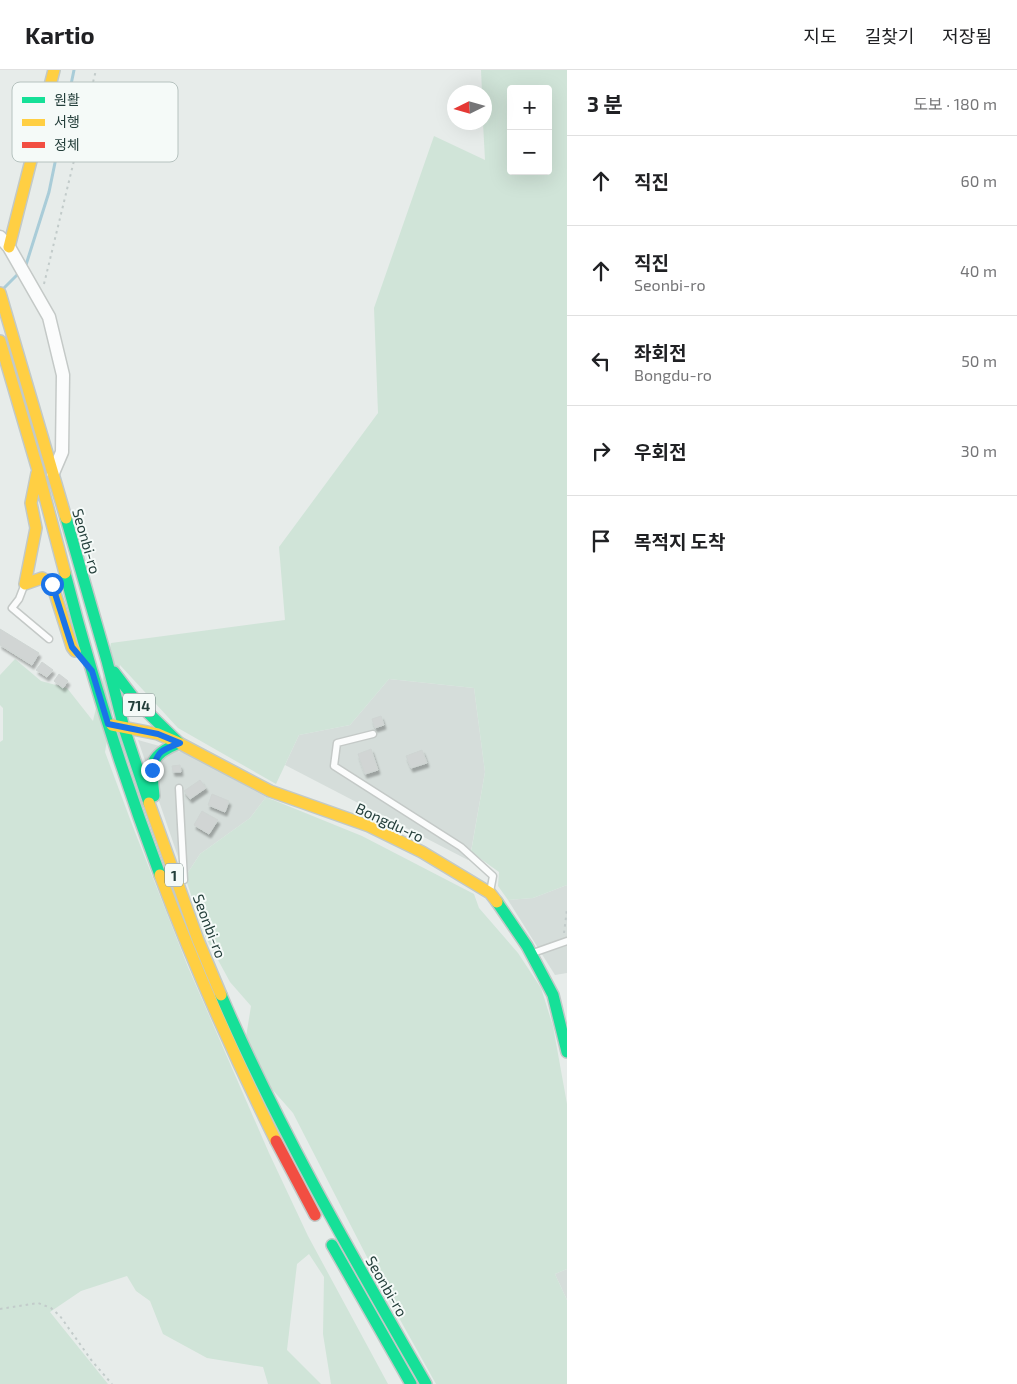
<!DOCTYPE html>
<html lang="ko">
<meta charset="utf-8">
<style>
body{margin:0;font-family:"Exo 2","Noto Sans KR",sans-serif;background:#f2f2f2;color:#202124}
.controls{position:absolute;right:15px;top:15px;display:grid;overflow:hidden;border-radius:5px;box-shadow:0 5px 20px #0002}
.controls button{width:45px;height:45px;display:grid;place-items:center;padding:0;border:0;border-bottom:1px solid #e0e0e0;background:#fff;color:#202124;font:25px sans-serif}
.compass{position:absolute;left:447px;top:15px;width:45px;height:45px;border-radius:50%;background:#fff;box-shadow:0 5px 20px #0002;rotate:265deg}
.stop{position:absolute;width:15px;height:15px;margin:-11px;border:4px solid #1a73e8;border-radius:50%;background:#fff}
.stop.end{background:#1a73e8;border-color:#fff;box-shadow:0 1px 5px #0008}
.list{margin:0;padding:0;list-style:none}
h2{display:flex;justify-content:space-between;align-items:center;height:65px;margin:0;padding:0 20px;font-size:21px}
h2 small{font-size:16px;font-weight:400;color:#757577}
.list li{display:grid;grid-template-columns:32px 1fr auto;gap:15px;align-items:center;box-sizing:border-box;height:90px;padding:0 20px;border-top:1px solid #e0e0e0}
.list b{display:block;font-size:19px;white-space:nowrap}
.list p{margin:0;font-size:16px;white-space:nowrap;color:#757577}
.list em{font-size:16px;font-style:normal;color:#757577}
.icon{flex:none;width:28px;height:28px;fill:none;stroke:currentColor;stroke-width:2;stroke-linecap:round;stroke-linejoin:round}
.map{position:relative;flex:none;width:567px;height:1314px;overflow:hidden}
header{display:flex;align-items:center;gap:30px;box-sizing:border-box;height:70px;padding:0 25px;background:#fff;border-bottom:1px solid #e0e0e0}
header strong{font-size:24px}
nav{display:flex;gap:28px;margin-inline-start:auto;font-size:18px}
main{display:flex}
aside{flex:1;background:#fff}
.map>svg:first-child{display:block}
.built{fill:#d5ddda}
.green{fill:#d0e4d8;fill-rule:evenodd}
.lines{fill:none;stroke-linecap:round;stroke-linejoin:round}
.stream{stroke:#a9ccd8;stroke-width:3}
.building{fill:#d1d5d4;stroke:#cfd5d3;filter:url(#shadow)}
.lane-casing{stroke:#c4c9c7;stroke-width:9}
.street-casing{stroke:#c4c9c7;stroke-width:15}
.fast-casing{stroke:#c2c9c7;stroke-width:14}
.slow-casing{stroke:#c2c9c7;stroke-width:14}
.jam-casing{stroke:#c2c9c7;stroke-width:14}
.path{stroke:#c2cbca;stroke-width:2;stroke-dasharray:2.5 4;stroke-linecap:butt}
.lane{stroke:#fbfcfc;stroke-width:6}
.street{stroke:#fbfcfc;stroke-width:12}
.fast{stroke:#16e098;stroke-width:11}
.slow{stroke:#ffcf43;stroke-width:11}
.jam{stroke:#f24e42;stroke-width:11}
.route{stroke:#1a73e8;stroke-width:6}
.labels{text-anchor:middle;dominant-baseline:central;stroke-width:4;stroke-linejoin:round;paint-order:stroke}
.shield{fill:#f5faf8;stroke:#637774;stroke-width:1}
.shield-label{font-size:14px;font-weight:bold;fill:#243f3b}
.street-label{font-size:15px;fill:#243f3b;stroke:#f5faf8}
.key{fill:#f5faf8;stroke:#b6c2bf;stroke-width:1}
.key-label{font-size:14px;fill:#243f3b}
</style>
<header>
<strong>Kartio</strong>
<nav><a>지도</a><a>길찾기</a><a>저장됨</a></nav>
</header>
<main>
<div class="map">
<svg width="567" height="1314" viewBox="0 0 567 1314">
<defs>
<filter id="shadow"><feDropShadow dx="2" dy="4" stdDeviation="1" flood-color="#0004"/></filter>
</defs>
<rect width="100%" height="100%" fill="#e7ecea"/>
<path class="built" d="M389,609l85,9 11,84 -14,79 -3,9 -183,-95 14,-30 51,-10z
M138,670l50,14 78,43 -16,21 -50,36 -15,23z
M567,815v88l-12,2 -47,-75 25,-2z
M567,1199v31l-12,-26z"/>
<path class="green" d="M481,0h86v815l-34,13 -25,2 -10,-14 1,-14 -28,-20 14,-80 -11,-84 -85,-9 -39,46 -51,10 -23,49 -98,-56 -58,-63 -15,87 28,75 55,140 81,186 39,83 80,148h-57l-8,-50 1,-57 -15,-23 -12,10 -10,86 34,34h-53l-5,-17 -56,-9 -44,-24 -13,-33 -14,-10 -9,-15 -46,15 -31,21 58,72h-108v-642l3,-2v-32l-3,-3v-30l15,-16 26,22 26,7 26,33 18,-78 174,-23 -6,-73 99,-134 -4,-105 60,-172 51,24 -2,-37 1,-31h-2zM511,19h37v82h-37z
M266,727l96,39 112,58 5,14 39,45 23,35 12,38 14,78v165l-12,5 12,26v84h-131l-47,-84 -96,-187 -22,-25 -25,-51 5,-31 -21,-24 -25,-46 -20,-59 15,-23 50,-36z"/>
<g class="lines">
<path class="stream" d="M25,198l24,-76 25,-122
M3,219l17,-17"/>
</g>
<path class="building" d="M0,559l39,24 -7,12 -32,-20z
M42,592l11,8 -6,7 -11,-7z
M59,604l9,7 -5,7 -9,-7z
M381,646l3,9 -9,3 -3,-9z
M371,679l7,21 -13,4 -7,-20z
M422,680l5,13 -16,5 -5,-12z
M180,695l1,7h-8l-1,-6z
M200,710l6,8 -16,11 -6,-8z
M212,724l17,7 -4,11 -17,-7z
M202,741l16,9 -9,14 -15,-9z"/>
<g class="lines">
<g class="lane-casing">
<path id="lane" d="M24,516l-5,13 -7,9 37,31
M373,664l-36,9 -3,23 127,81 32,29 -3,16
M179,718l5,92
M533,883l34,-12"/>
</g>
<g class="street-casing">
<path id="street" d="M0,167l9,10 40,70 14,58 -1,77 -9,21"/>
</g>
<g class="fast-casing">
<path id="fast" d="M66,448l41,143 17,67 25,75
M65,503c26,102 58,203 95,302
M114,602l22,29 43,42c-32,13 -28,22 -25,53
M497,832l30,44 26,49 14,57
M221,925c58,135 132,262 205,389
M332,1175l79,139"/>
</g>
<g class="slow-casing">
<path id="slow" d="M9,177l45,-177
M0,223l66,225
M0,271l37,126 28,106
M37,403l-6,30 5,25 -11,56 17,-6 10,6 20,63 3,4
M112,655l46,9 21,9 91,48 99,35 53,26 68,41 7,9
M149,733l49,137 23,55
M160,805c34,91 73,179 116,266"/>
</g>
<g class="jam-casing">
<path id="jam" d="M276,1071l39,74"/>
</g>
<path class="path" d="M44,214l52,-214
M564,863l3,-24
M0,1239l38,-6 13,5 9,8 32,45 20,23"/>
<use href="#lane" class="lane"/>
<use href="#street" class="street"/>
<use href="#fast" class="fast"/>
<use href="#slow" class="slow"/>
<use href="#jam" class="jam"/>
</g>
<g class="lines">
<path class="route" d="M52,514l20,63 20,24 16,53 50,10 22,9c-19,7 -22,8 -28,27"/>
</g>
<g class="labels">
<g class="shield">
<rect x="123" y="623.5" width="32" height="23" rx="4"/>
<rect x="165" y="793.5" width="18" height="23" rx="4"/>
</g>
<g class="shield-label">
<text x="139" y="635">714</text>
<text x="174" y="805">1</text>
</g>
<g class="street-label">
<text transform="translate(87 471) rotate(74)">Seonbi-ro</text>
<text transform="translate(390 752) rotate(25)">Bongdu-ro</text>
<text transform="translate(210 856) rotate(69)">Seonbi-ro</text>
<text transform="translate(387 1216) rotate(60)">Seonbi-ro</text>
</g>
</g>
<rect x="12" y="12" width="166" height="80" rx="8" class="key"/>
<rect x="22" y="27" width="23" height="6" fill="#16e098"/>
<rect x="22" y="49" width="23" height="7" fill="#ffcf43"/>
<rect x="22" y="72" width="23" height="6" fill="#f24e42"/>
<g class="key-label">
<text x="54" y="35">원활</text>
<text x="54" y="57">서행</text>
<text x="54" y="80">정체</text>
</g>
</svg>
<div class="controls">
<button>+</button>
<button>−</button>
</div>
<svg class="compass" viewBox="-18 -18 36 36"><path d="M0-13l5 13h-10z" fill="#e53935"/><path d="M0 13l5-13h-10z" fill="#757577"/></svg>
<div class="stop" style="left:52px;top:514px"></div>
<div class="stop end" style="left:152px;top:700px"></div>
</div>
<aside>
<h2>3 분<small>도보 · 180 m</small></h2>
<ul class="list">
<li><svg class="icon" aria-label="ahead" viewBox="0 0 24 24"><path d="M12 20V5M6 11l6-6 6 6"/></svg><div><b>직진</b></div><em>60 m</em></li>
<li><svg class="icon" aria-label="ahead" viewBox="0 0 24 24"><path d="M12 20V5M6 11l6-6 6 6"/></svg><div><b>직진</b><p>Seonbi-ro</p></div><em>40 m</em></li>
<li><svg class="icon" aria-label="left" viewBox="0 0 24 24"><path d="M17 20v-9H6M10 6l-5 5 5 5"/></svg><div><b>좌회전</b><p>Bongdu-ro</p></div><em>50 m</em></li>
<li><svg class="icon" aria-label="right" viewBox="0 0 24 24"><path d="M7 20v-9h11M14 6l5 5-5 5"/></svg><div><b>우회전</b></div><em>30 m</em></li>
<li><svg class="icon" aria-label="arrive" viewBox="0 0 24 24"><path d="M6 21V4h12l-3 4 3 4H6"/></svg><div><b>목적지 도착</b></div></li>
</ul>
</aside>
</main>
